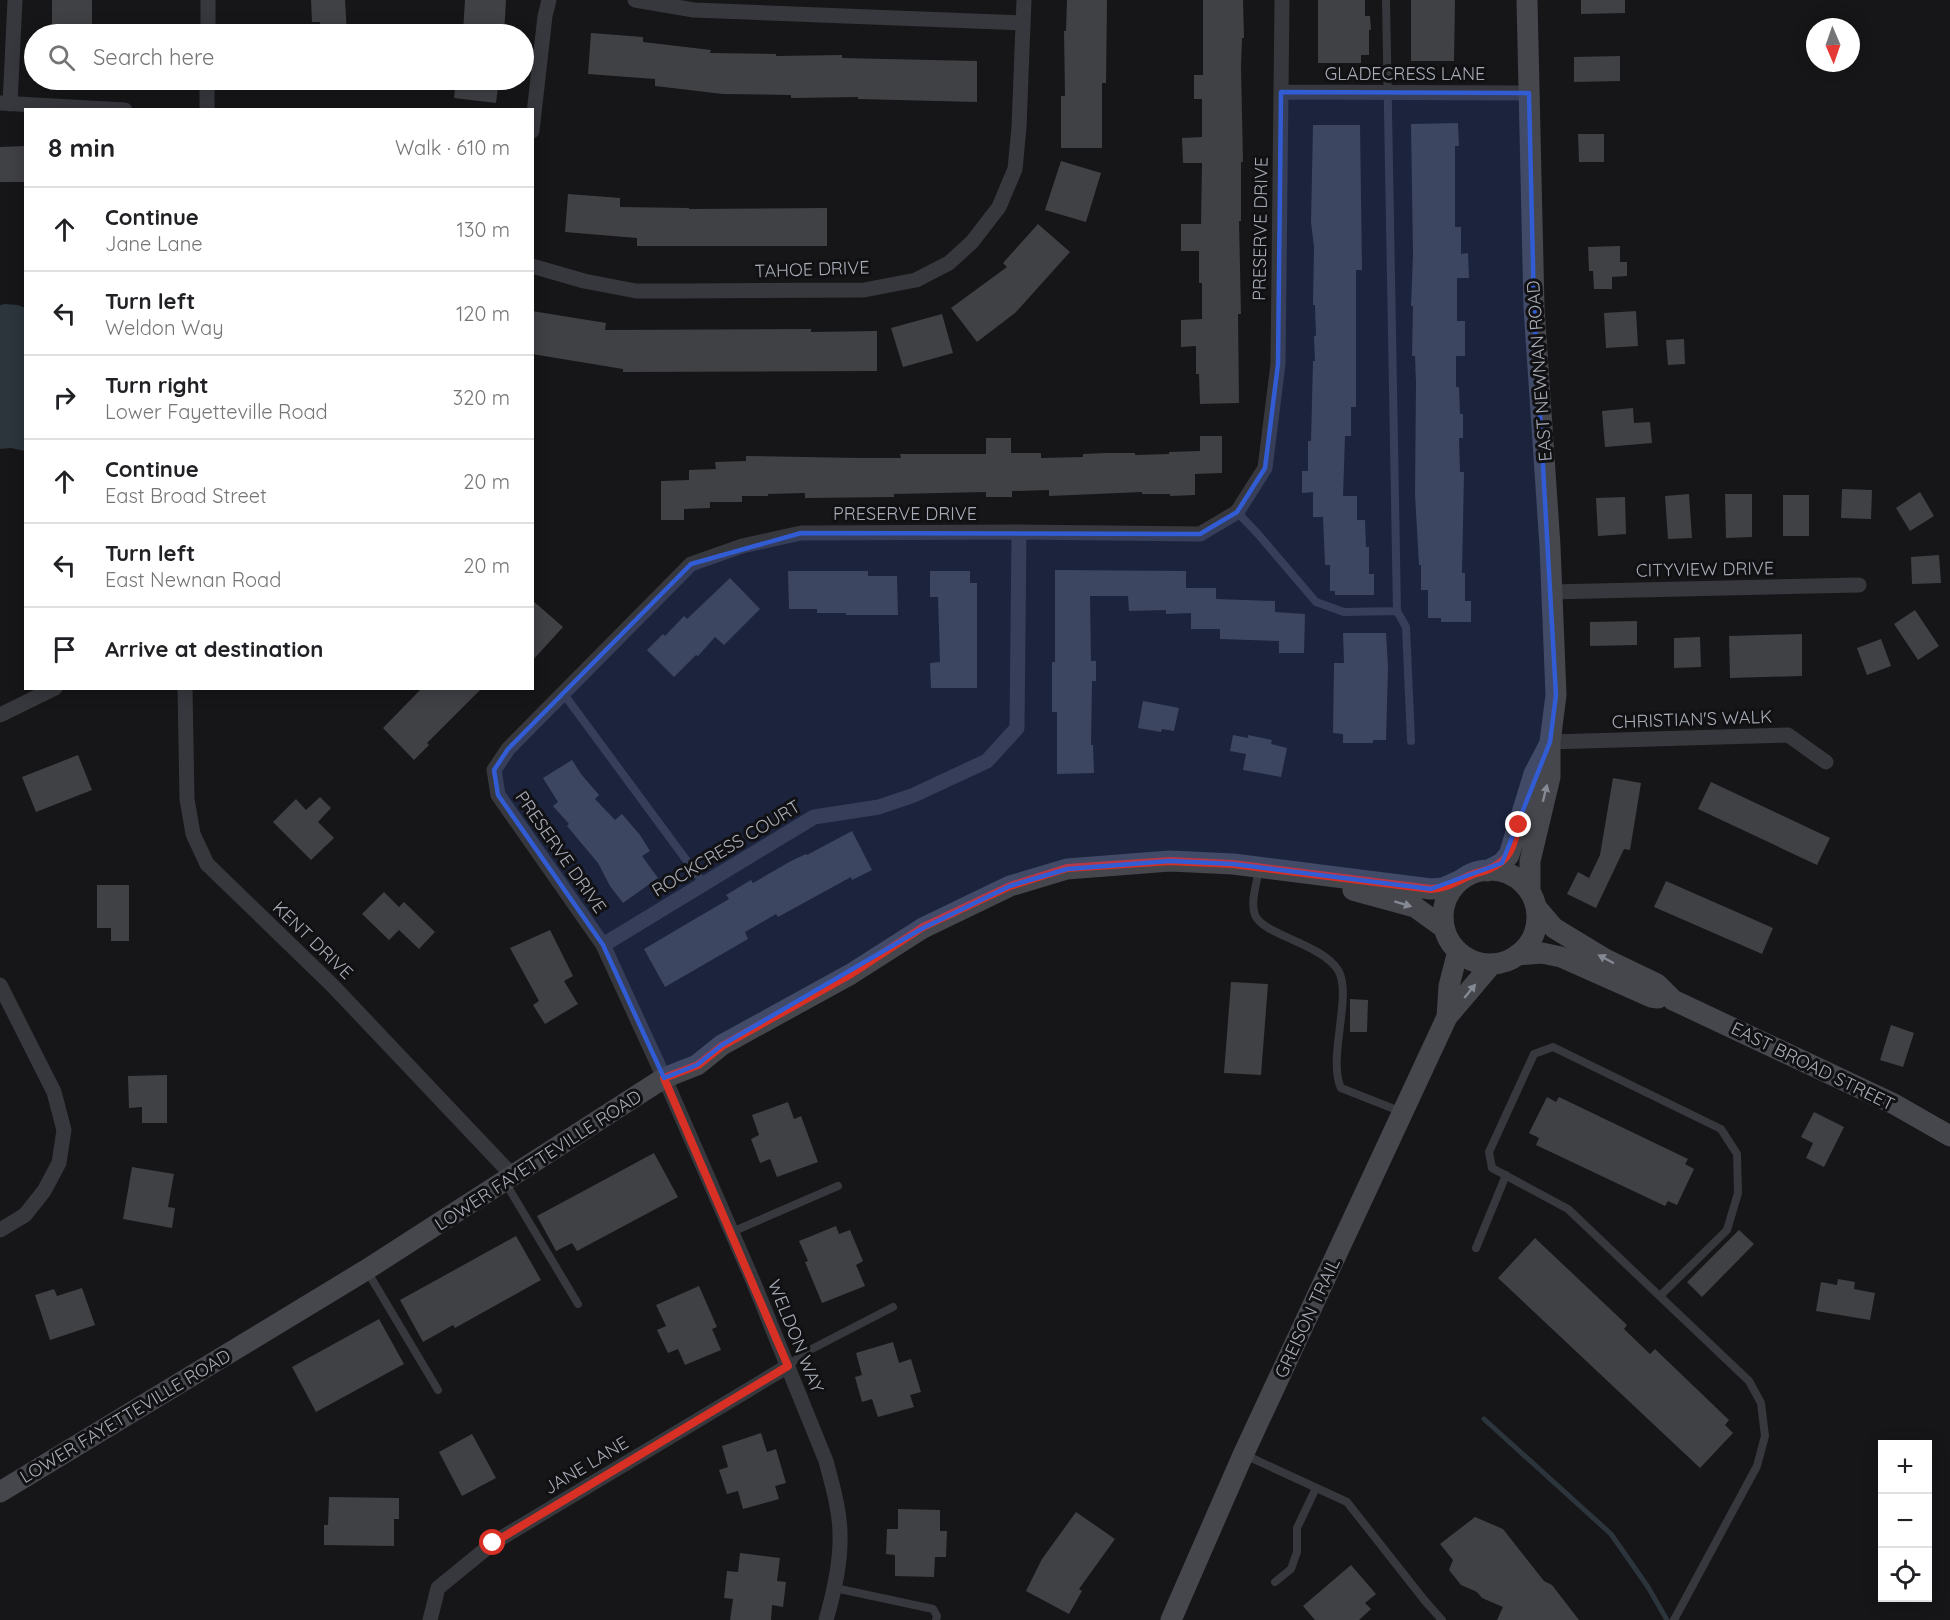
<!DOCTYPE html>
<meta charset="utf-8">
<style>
body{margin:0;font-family:Quicksand,sans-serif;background:#f2f2f2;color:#202124}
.controls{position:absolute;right:18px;bottom:18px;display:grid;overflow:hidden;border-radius:0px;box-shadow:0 3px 15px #0003}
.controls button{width:54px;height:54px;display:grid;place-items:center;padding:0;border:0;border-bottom:2px solid #e0e0e0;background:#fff;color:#202124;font:30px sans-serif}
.compass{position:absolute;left:1806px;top:18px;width:54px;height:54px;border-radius:50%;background:#fff;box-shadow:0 3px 15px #0003;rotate:178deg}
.stop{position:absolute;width:18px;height:18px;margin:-14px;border:4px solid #d93025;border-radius:50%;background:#fff}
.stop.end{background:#d93025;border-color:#fff;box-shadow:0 2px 6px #0008}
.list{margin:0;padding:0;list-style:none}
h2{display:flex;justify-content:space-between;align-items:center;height:78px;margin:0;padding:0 24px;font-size:26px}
h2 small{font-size:20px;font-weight:400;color:#757577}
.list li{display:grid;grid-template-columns:39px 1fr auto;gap:18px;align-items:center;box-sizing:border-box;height:84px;padding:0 24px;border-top:2px solid #e0e0e0}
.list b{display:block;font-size:22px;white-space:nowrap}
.list p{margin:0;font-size:20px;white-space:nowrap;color:#757577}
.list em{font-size:20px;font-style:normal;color:#757577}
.icon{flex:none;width:33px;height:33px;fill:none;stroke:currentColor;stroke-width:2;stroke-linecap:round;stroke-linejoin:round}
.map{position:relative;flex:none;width:1950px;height:1620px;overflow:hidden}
.search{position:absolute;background:#fff;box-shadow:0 3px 15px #0003;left:24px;top:24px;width:510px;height:66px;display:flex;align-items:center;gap:15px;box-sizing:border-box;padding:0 21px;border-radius:33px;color:#757577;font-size:22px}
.panel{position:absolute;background:#fff;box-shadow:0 3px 15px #0003;left:24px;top:108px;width:510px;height:582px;border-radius:0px}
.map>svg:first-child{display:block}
.water{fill:#2c353c}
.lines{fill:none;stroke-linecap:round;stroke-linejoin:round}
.stream{stroke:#2c353c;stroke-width:5}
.building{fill:#404145}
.lane{stroke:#37383d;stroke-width:8}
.street{stroke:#37383d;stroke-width:15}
.secondary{stroke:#45474d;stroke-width:21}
.oneway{fill:#858993}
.route{stroke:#d93025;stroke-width:8}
.marked{fill:#325cd3;fill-opacity:0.2;stroke:#325cd3;stroke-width:4.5;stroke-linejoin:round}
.labels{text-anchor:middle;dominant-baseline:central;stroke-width:6;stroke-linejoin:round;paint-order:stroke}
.street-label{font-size:18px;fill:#a8adb8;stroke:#111113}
</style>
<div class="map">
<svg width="1950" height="1620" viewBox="0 0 1950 1620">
<rect width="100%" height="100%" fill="#161618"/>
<path class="water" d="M5,304l13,1 7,3v143l-14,-3 -11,1v-144z"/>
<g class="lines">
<path class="stream" d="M1484,1419l127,115 37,53 19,33"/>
</g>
<path class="building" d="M52,0h40v34h-40z
M311,0h34l2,34h-27v-12h-8z
M465,0h41l-2,34 -41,-2z
M1067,0h40l-1,83h-4v65h-41v-52h4l-1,-65h2z
M1203,0h40l1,38h-2l-1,29 2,95h-2v59h-2l2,93h-3l1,89 -39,1 -1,-30h-3v-28l-15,1v-27l21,-1v-36h-3v-32h-18v-27h20l1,-61h-19l-1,-25 20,-1v-38h-8v-24h9z
M1318,0h47v16h5l1,14h-2v25h-8v8h-43z
M1411,0h44l-1,61h-43z
M1581,0h44v13l-44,1z
M591,33l52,4v5l68,8 -1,3 66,1v2l66,-1v3l135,3v41l-119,-3v-2l-67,1v-3l-68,-1 -68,-8v-7l-67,-5z
M1620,56v25l-46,1v-25z
M456,80h43l-3,23 -42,-5z
M1458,123l1,23h-4v81h6v27l7,-1 1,25h-12v43h8v35h-9v31h3l1,27h3v24h-4l1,34h4l-2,101h3v28h6v21h-30v-4h-13v-28h-7v-25h-2l-4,-71 1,-111 -1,-27h-3l1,-50h-2l2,-51 -2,-131z
M1313,125h47l2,145h-6v137h-5v29h-6l-2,60h14v24h8l1,27h3v27h5v21h-39v-4h-5v-26h-5l-2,-48h-10v-25l-11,1v-22h6v-30h3l2,-80h2l-1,-25h2l-1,-31h-2l1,-58 -3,-25z
M1578,134h26v28h-25z
M26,146v36h-26v-35z
M1061,161l40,12 -15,49 -41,-12z
M568,194l52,4v9l69,1v1l138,-1v38h-190v-8l-72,-6z
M1038,224l32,28 -55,61 -38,29 -26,-34 56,-41 -4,-4z
M1620,246v16h7v14l-15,1v12h-18l-1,-18h-4l-1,-24z
M532,311l74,12 -1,7 206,-1v3l66,-1v40l-254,1v-3l-91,-15z
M1636,311l2,35 -32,2 -2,-35z
M942,314l11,39 -50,14 -12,-39z
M1684,339l1,25 -17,1 -2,-25z
M1633,408l1,15 16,-1 2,21 -47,4 -3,-36z
M1200,436h22v37l-27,1v21l-25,1v-2h-28v-2l-93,4v-6l-37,1v6h-26v-5l-92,2v3l-89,1v-5l-37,1v2h-26v6h-32v6l-26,1v11h-23v-39l28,-1v-10l27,-1 -1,-7 31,-1v-5l113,2h42l-1,-4h86v-16h25v15h30v5l42,-1v-3l23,-1h29v2l34,-1v-2l31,-1z
M1842,489l30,1 -1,29 -30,-1z
M1920,492l14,24 -24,15 -14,-23z
M1689,494l3,44 -24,1 -3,-43z
M1725,494h27v43l-26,1z
M1783,495h26v41h-26z
M1625,497l1,37 -28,2 -2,-38z
M1939,555l2,28 -29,1 -1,-27z
M1055,570l131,1v17h30v11l59,2v11l30,2 -1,39h-25v-12l-59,-2v-10h-29v-16l-25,1v-4l-37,1 -1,-15h-38l1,65h5v20h-4l-1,64h2l1,28 -37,1v-62h-5v-50h3z
M788,571h80v5h29l1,39h-52v-2h-29v-4h-28z
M930,571h40v12h7v105h-46l-1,-25 10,-1 -2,-65h-8z
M730,578l30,31 -36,36 -9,-8 -17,19 -2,-1 -22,22 -27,-27 16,-16 2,2 19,-20 3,3z
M532,600l31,27 -31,34z
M1915,610l24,36 -21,14 -24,-36z
M1637,621v24l-47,1v-24z
M1343,633h43l2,35 -2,72h-13v3h-30v-9l-10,-1 1,-70h10z
M1802,634v42l-72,2 -1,-42z
M1700,637l1,30 -27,1v-30z
M1881,639l10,27 -24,9 -10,-27z
M422,688h60l-55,55 2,2 -15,15 -31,-32z
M1143,701l36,7 -5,23 -12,-2 -1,3 -23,-4z
M1233,735l15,3v-3l24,5 -1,4 16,4 -6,29 -38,-7 3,-16 -16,-3z
M78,755l14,35 -56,22 -14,-35z
M572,760l9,14 18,21 -4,4 20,21 7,-6 18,21 10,16 -8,5 16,22 -35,25 -13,-17 -12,-23 -31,-37 2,-2 -16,-18 5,-4 -15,-24z
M1613,778l28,5 -11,67 -6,-1 -28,59 -29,-14 11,-22 11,6 11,-23z
M1711,782l119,56 -13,27 -119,-56z
M320,797l11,11 -13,14 16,16 -23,22 -38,-38 23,-23 10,11z
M852,831l20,39 -20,10 -1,-3 -73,40 -2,-3 -31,18 3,7 -83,48 -21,-38 85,-50 -3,-4 25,-15 2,3 38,-22 15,-7 1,1z
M1666,881l107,47 -11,26 -108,-47z
M97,885h32v56h-18v-13h-14z
M384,892l15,15 5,-5 31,30 -16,17 -20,-19 -10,10 -27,-26z
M550,930l23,46 -9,5 14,23 -33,20 -12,-19 6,-4 -29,-53z
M1231,982l37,2 -7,91 -37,-2z
M1350,999l18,1 -1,32h-17z
M1891,1025l23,8 -11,34 -23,-7z
M167,1075v48h-25v-16l-13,1 -1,-32z
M1547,1097l9,5 3,-5 129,62 -3,5 9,5 -17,36 -9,-4 -3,5 -129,-61 3,-7 -10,-5z
M788,1102l6,17 7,-3 17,46 -41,15 -7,-18 -10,4 -9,-24 8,-4 -7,-20z
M1814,1112l30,15 -20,40 -18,-9 7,-15 -12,-6z
M654,1153l24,44 -101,54 -5,-8 -16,8 -19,-35z
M132,1167l42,7 -6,33 7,1 -3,20 -49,-9z
M836,1226l3,8 11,-4 13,31 -7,4 9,21 -43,17 -17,-41 3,-1 -9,-20z
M1739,1230l15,14 -52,53 -15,-15z
M516,1236l25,44 -86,48 -2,-3 -30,17 -23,-42z
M1535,1238l92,87 -3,4 26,25 5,-5 74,71 -4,5 8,8 -33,35 -202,-190z
M1838,1279l17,3 -1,7 21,4 -5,27 -54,-9 5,-29 16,3z
M699,1286l18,41 -5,2 9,21 -36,15 -7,-16 -10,4 -11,-23 9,-4 -10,-21z
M82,1288l13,37 -45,15 -15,-45 19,-6 3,7z
M379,1319l25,45 -88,48 -24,-45z
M893,1342l6,21 12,-4 10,33 -11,3 4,12 -36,10 -6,-18 -10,3 -7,-25 7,-2 -6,-22z
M761,1433l6,19 9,-3 10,34 -11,3 4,13 -36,10 -5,-18 -11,3 -8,-24 9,-3 -6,-21z
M472,1434l24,44 -34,18 -23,-44z
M329,1497l70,1v21h-5v27l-70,-1v-20h4z
M898,1509l42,1v21h7l-1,26h-11l-1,20 -39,-1v-21l-9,-1 1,-25h11z
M1076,1512l39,27 -36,50 3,2 -13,23 -43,-23 16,-32z
M1475,1517l28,12 41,52 8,4 27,35h-82l6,-13 -21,-9 -5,-6 -16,-7 -12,-15 4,-10 -13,-16z
M740,1553l40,5 -3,23 9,1 -3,25 -11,-2 -1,15h-41l3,-21 -9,-1 3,-27 11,1z
M1351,1565l25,29 -11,9 6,6 -12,11h-44l-12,-14z"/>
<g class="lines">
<path class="lane" d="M1386,0l11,611 9,16 5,114
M1237,512l21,22 58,68 28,10 53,-1
M563,693l141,191
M1259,869c-2,13 -9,34 -4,46 8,20 67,29 83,55 15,24 -11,89 3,118l61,24
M505,1182l73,122
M732,1232l106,-46
M1476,1248l30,-73
M367,1271l71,119
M1660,1296l67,-66 11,-37 -1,-39 -16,-25 -168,-82 -19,7 -45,98 3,16 76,41 181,172 12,22 4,33 -8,30 -83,154
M788,1366l16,-13 89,-46
M1245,1455l102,47 78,99 17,19
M1275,1582l16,-13 6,-17v-24l19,-40
M835,1588l98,21 4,7 -1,4"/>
<path class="street" d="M635,0l59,10 329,13
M208,34v-34
M1281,92l248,1
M0,103l125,7
M10,104l5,-104
M207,110v-30
M532,131l13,-115 4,-16
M532,266l52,15 52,10h45l183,-1 52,-10 33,-17 23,-21 27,-35 16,-38 4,-42 5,-127
M1551,592l308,-7
M185,688l2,111 6,35 14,30 125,121 182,192
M0,715l55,-27
M1550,742l238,-7 38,27
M603,945l211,-128 65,-10 35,-12 73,-34 30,-33 2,-196
M0,985l54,107 10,38 -5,33 -15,28 -19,24 -25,15
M430,1620l8,-32 55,-45 295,-177
M826,1620c8,-28 15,-57 14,-86 0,-24 -8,-50 -14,-73l-73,-180 -81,-186 -69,-150 -105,-150 -4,-25 14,-21 183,-185 51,-18 59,-13 218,-1 181,2 37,-22 28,-44 13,-104 4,-364"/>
<path class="secondary" d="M1527,0l7,308 16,238 6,149 -6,47v35l-20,84v31
M1443 917a47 47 0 1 1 94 0a47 47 0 1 1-94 0Z
M1487,871l15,-8 7,-8 25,-81 15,-29
M1353,890l62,17 29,21
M1536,907l18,21 51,31 52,25 16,16 221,104 56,32
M1517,955l25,-2 19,4 90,40 7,1
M1447,1017l2,-31 9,-35
M0,1492l366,-222 298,-192 33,-13 25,-20 129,-71 72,-46 87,-42 57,-17 103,-8 63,3 198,25 12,-1 20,-9
M1171,1620l72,-165 204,-438 45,-53"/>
</g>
<defs><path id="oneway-solid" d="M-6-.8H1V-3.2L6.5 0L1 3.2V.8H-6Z" transform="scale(1.5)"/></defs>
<g class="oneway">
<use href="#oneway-solid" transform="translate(1545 793) rotate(-76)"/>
<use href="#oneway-solid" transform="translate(1403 904) rotate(17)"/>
<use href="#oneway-solid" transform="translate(1606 959) rotate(-152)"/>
<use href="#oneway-solid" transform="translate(1470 991) rotate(-51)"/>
</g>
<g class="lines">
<path class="route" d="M493,1543l295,-177 -124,-288 34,-13 24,-19 129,-72 72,-47 87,-41 57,-18 103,-7 63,3 198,25c16,-1 26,-8 40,-14 6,-3 12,-3 18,-6 22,-9 24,-24 30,-44"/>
</g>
<path class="marked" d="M1281,92l248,1 5,215 22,387 -6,47 -48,121 -71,26 -198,-25 -63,-3 -103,8 -57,17 -87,42 -201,117 -25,20 -33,13 -61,-133 -105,-150 -4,-25 14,-21 183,-185 110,-31 399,1 37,-22 28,-44 13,-104z"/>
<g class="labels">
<g class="street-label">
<text x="1405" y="73">GLADECRESS LANE</text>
<text transform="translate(1260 229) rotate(-89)">PRESERVE DRIVE</text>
<text transform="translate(812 269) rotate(-2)">TAHOE DRIVE</text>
<text transform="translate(1539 371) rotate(-94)">EAST NEWNAN ROAD</text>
<text x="905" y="513">PRESERVE DRIVE</text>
<text transform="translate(1705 569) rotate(-1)">CITYVIEW DRIVE</text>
<text transform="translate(1692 719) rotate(-2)">CHRISTIAN'S WALK</text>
<text transform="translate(726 848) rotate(-31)">ROCKCRESS COURT</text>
<text transform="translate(561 852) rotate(55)">PRESERVE DRIVE</text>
<text transform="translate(313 940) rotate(44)">KENT DRIVE</text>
<text transform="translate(1813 1066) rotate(26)">EAST BROAD STREET</text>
<text transform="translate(538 1160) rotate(-33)">LOWER FAYETTEVILLE ROAD</text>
<text transform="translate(1307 1318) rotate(-65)">GREISON TRAIL</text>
<text transform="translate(796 1336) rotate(68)">WELDON WAY</text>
<text transform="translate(125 1416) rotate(-31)">LOWER FAYETTEVILLE ROAD</text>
<text transform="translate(586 1465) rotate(-31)">JANE LANE</text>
</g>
</g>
</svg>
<div class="controls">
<button>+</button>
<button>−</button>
<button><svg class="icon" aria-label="locate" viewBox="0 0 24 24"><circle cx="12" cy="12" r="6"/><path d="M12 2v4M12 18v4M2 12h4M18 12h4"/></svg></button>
</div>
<svg class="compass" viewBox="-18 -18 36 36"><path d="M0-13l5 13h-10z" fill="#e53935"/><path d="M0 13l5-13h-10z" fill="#757577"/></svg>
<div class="stop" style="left:493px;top:1543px"></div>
<div class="stop end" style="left:1519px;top:825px"></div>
<div class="search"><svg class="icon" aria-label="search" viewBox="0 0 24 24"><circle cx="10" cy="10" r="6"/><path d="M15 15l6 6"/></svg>Search here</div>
<section class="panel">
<h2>8 min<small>Walk · 610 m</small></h2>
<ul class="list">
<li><svg class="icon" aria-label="ahead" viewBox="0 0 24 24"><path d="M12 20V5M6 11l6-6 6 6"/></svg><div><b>Continue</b><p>Jane Lane</p></div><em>130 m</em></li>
<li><svg class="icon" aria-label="left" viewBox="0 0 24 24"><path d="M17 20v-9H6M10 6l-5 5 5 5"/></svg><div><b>Turn left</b><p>Weldon Way</p></div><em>120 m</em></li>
<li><svg class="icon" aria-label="right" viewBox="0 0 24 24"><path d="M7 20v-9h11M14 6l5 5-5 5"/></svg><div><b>Turn right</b><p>Lower Fayetteville Road</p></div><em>320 m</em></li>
<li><svg class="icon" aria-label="ahead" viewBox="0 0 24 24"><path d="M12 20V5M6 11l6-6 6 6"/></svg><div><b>Continue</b><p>East Broad Street</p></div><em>20 m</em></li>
<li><svg class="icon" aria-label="left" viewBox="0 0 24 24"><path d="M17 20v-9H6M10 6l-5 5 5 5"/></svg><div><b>Turn left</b><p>East Newnan Road</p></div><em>20 m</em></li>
<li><svg class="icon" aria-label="arrive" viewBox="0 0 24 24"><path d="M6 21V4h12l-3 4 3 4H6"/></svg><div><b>Arrive at destination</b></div></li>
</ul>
</section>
</div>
